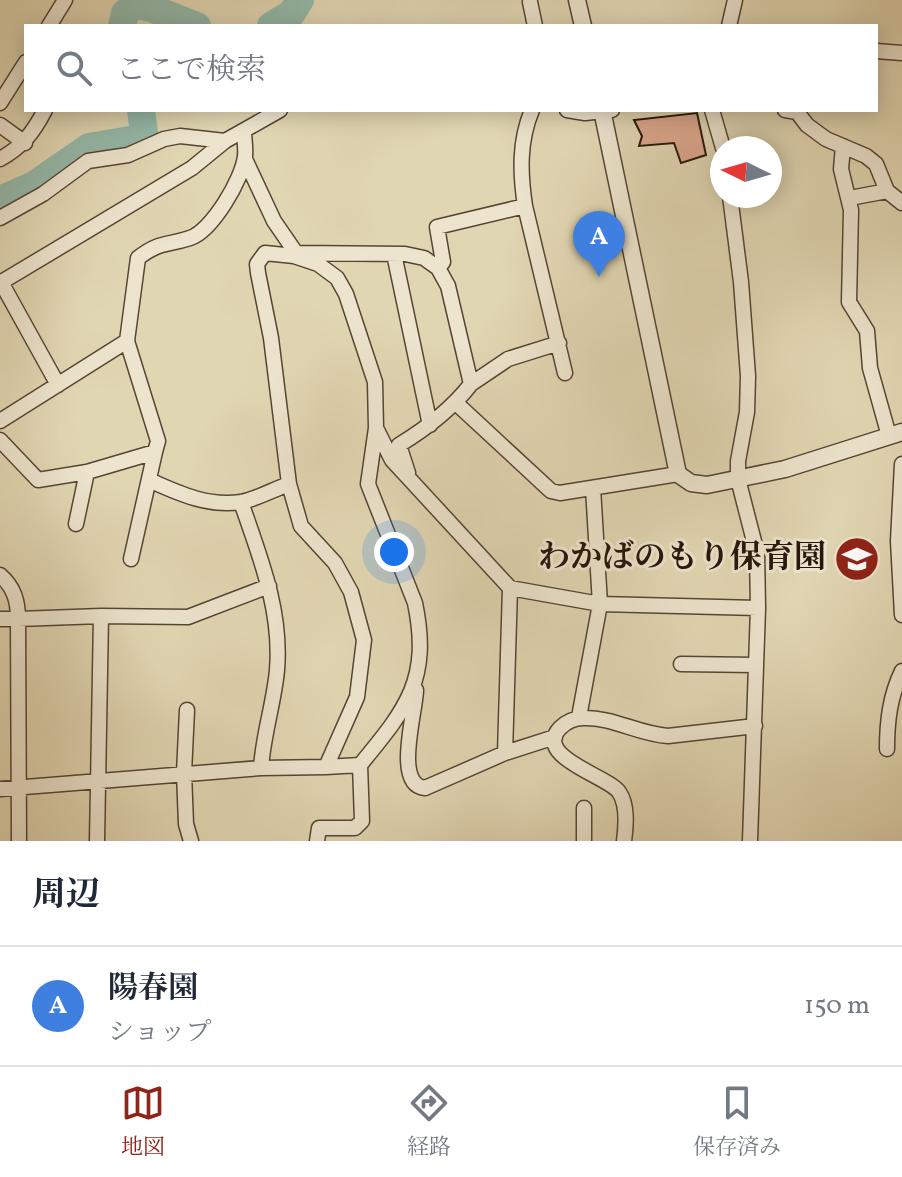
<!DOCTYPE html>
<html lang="ja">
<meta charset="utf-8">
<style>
body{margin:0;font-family:Vollkorn,"Noto Serif JP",serif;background:#f2f2f3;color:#1f2937}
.compass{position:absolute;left:710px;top:136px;width:72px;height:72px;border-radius:50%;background:#fff;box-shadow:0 4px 20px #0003;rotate:275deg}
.you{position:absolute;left:394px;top:552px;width:28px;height:28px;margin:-20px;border:6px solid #fff;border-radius:50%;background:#1a73e8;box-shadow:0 0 0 12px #1a73e833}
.badge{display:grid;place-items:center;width:52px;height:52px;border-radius:50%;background:#8f2418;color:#fff;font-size:26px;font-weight:700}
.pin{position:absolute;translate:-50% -66px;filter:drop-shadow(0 2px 4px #0008)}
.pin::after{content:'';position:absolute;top:42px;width:28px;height:24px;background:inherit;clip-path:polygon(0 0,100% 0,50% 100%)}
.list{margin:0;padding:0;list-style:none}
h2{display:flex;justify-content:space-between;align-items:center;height:104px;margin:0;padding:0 32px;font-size:34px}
h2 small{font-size:26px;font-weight:400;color:#747a83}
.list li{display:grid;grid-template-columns:52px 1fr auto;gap:24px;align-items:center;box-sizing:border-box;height:120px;padding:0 32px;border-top:2px solid #e0e1e3}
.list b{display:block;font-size:30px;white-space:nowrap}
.list p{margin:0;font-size:26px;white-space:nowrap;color:#747a83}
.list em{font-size:26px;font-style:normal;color:#747a83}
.icon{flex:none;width:44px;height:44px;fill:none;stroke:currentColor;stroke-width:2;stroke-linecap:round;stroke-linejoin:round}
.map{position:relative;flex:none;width:902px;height:841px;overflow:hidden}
.search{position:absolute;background:#fff;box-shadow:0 4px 20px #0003;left:24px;right:24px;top:24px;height:88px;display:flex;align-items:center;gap:20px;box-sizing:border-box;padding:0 28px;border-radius:0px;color:#747a83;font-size:30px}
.sheet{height:224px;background:#fff}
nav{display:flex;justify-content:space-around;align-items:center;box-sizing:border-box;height:112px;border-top:2px solid #e0e1e3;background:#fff;font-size:22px;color:#747a83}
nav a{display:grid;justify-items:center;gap:4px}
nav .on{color:#8f2418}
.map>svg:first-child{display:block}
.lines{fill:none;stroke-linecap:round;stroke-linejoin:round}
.river{stroke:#94b9aa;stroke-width:28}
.building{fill:#dba68c;stroke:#27150a;stroke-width:2}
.minor-casing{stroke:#564534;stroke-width:17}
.tertiary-casing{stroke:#564534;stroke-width:19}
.minor{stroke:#ece4cd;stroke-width:14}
.tertiary{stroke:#ece4cd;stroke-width:16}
.labels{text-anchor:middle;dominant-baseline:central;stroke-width:6;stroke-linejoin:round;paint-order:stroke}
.poi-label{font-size:32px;font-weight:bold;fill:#27150a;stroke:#ece4cd;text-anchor:end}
</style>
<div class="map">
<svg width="902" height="841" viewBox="0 0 902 841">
<rect width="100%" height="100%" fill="#e1d6b2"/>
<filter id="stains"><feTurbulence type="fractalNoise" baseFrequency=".0025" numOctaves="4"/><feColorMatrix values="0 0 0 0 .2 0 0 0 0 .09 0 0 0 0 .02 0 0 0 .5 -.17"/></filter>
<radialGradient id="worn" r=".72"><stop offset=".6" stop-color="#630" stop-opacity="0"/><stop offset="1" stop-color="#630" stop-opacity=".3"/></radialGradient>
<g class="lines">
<path class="river" d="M122,26l3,-13 11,-8 15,3 46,18
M271,26l21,-13 8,-13
M0,200l34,-15 55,-38 47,-8 8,-6 -3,-23"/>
</g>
<path class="building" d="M697,113l9,42 -25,8 -7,-20 -35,3 3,-10 -8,-16z"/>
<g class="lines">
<g class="minor-casing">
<path id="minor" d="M530,2l5,24
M49,26l16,-26
M729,26l6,-26
M876,51l26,2
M0,103l26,-41
M532,110c-13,31 -12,63 -7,96l40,167
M567,110l18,3 27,-3
M712,110l11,38
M785,110l12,2 10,13 19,14 40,17 10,8 11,27 15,12
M0,125l25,18
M843,146l-2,23 10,41 -2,92 18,29 3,37 19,68
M0,159c22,-12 33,-26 45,-49
M245,159l29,62 22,32 109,1 19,4 14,10 10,18 23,98 37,-25 51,-16
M730,196l11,86 7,94 -1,36 -9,49v18l19,74 1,55 -8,233
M850,198l37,-7
M0,218l43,-24 45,-33 40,-6 36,-16 16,-3 45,5
M394,254l36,171
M438,268l5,-6 -6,-35 88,-21
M1,282l57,103
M0,283l192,-115 33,-27 55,-31
M456,403l95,88 9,2 118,-19
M0,421l127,-80
M376,428l-8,56 47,119c16,77 -9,106 -55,162l-34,2 31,-70 7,-57 -13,-48 -16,-29 -34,-37 -12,-42 -18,-146 -13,-65 -1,-9 8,-11 29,3 24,8 19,14 9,16 29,88 1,46 16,32 118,128 -5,165
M0,440l38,40 49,-8 68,-20 -24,107
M155,452l3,-11 -31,-100 11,-83c22,-17 28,-12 52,-20 22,-7 53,-60 55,-82 1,-8 -1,-17 -1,-25
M902,464l-4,77 4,74
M408,473l-9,-28c28,-17 52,-35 72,-61
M149,480c29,13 58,27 92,22 16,-3 33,-13 48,-18
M241,502c19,55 41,109 36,168 -3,33 -14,65 -16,98
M76,524l11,-52
M0,575c14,12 18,26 18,44h-18
M510,588l90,16 158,4
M101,616l87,1 81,-31
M681,664l75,1
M416,690c0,21 -23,95 9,98l80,-35 50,-16
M187,710l-3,63 2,51 5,17
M579,717l21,-113 -7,-116
M887,749c0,-28 3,-53 15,-78
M0,789l261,-21 65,-1
M584,808v33
M19,841l-1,-222 83,-3 -4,225
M317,841l2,-13h36l7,-7 -2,-56
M624,841c2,-15 4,-36 -5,-49 -11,-16 -86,-35 -59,-64 6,-6 15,-10 23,-10 30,-1 55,16 85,18l87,-10"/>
</g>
<g class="tertiary-casing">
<path id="tertiary" d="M577,0l6,26
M602,110l76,364 13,9 16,2 78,-16 117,-37"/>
</g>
<use href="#minor" class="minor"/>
<use href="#tertiary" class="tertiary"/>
</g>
<defs>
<g id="school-disc" transform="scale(2.3)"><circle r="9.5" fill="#8f2418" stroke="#ece4cd"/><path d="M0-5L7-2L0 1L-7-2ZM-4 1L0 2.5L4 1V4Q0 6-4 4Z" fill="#fff"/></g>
</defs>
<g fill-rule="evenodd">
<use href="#school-disc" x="857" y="559"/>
</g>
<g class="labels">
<g class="poi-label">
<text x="826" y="559">わかばのもり保育園</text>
</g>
</g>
<rect width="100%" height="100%" filter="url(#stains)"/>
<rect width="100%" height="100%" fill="url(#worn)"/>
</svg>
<svg class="compass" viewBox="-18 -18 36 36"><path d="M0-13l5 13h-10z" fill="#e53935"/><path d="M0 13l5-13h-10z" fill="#747a83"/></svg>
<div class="you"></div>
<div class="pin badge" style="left:599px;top:277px;background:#3f7fe0">A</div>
<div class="search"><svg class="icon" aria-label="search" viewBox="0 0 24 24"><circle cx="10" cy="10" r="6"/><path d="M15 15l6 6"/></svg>ここで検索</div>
</div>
<section class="sheet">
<h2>周辺<small></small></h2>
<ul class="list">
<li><span class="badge" style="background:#3f7fe0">A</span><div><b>陽春園</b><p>ショップ</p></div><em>150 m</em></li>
</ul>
</section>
<nav>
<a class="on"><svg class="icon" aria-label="map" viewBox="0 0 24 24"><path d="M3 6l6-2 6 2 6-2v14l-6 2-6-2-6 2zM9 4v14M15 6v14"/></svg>地図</a>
<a><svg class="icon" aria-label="directions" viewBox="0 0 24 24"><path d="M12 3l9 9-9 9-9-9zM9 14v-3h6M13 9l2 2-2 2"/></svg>経路</a>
<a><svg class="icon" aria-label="saved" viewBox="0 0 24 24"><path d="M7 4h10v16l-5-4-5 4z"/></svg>保存済み</a>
</nav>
